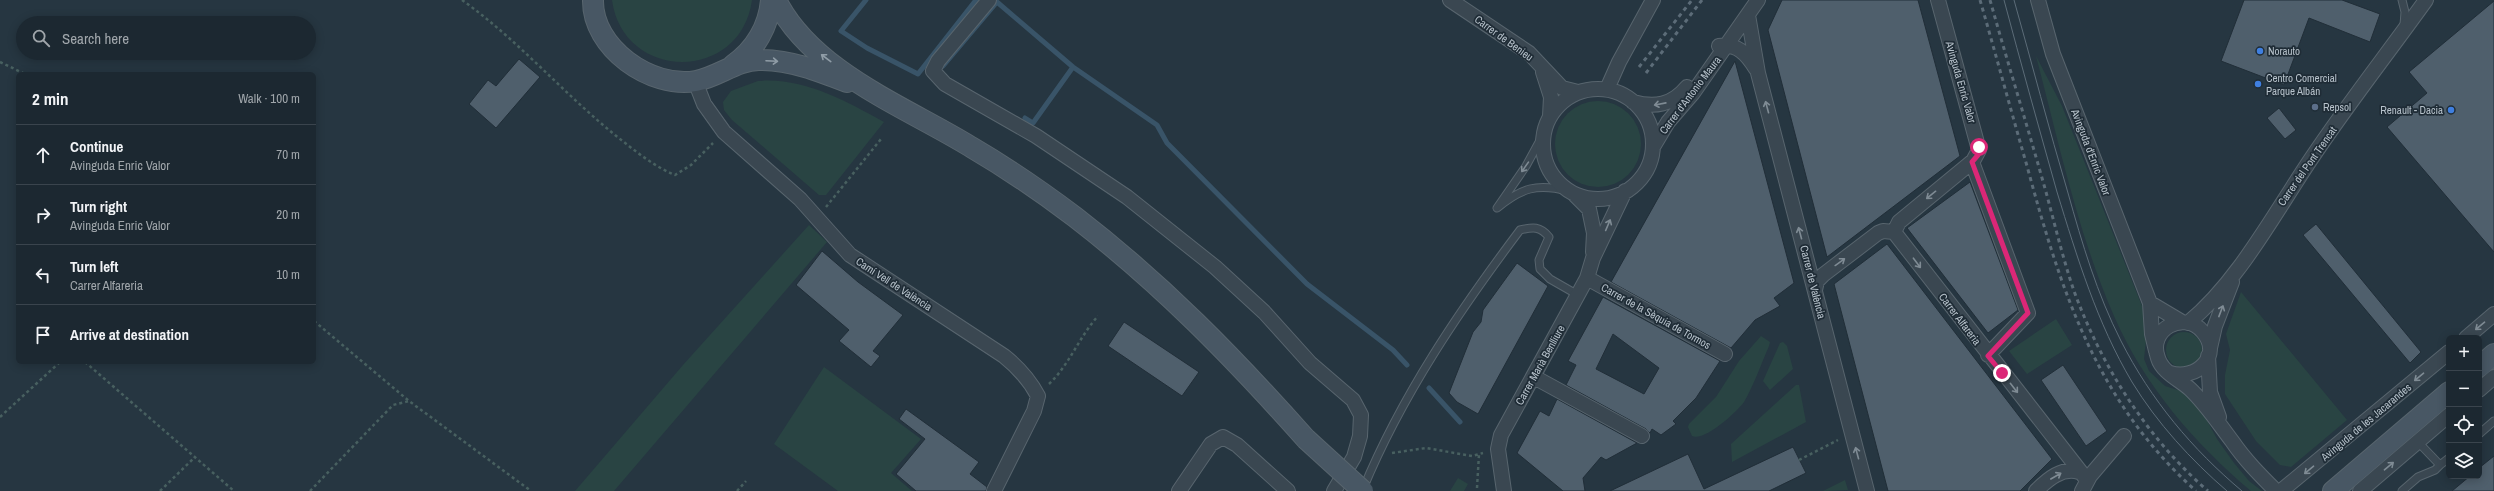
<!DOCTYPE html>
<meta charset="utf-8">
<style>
body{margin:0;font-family:"Archivo Narrow",sans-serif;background:#29343d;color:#f1f3f6}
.controls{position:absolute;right:12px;bottom:12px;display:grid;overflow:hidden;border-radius:6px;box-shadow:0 2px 10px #0003}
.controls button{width:36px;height:36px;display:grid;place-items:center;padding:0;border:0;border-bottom:1px solid #3a444d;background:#1c2831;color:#f1f3f6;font:20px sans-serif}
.stop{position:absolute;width:12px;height:12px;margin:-9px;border:3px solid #db2777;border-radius:50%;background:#fff}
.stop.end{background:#db2777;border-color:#fff;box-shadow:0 1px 4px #0008}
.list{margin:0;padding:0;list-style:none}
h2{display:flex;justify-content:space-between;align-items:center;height:52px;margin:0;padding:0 16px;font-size:17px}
h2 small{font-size:13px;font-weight:400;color:#a0a6ab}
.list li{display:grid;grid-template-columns:26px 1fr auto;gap:12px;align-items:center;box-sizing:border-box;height:60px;padding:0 16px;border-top:1px solid #3a444d}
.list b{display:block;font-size:15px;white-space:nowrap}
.list p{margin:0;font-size:13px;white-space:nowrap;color:#a0a6ab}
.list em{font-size:13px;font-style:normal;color:#a0a6ab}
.icon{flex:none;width:22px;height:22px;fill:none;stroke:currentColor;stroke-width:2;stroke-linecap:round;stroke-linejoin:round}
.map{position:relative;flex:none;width:2494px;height:491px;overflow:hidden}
.search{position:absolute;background:#1c2831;box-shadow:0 2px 10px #0003;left:16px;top:16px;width:300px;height:44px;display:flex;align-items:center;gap:10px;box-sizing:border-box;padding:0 14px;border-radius:22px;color:#a0a6ab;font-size:15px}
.panel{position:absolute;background:#1c2831;box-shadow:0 2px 10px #0003;left:16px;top:72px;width:300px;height:292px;border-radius:6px}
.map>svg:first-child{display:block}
.green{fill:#294443}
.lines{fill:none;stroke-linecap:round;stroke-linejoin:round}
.stream{stroke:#395468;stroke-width:5}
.building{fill:#4f5f6c;stroke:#212e38;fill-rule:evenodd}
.lane-casing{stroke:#58656e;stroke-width:9}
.street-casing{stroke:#58656e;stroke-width:16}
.secondary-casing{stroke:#58656e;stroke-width:22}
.path{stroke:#486060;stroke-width:2.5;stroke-dasharray:3 3;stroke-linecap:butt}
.lane{stroke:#3a4751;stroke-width:7}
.street{stroke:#3a4751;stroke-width:14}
.secondary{stroke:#485764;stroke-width:20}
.tram{stroke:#5c6c78;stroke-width:1}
.rail{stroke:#5c6c78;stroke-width:3;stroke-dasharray:4 4;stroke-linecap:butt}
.secondary-bridge-casing{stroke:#58656e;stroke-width:22;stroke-linecap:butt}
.secondary-bridge{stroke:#485764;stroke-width:20}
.oneway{stroke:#909da7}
.oneway2{stroke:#7f8b94}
.route{stroke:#db2777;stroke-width:5}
.shop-dot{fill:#3f7fe0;stroke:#1f2c36;stroke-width:1.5}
.service-dot{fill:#5c6f8a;stroke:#1f2c36;stroke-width:1.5}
.labels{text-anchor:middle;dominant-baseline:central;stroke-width:3.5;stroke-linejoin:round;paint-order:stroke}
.street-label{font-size:11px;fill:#b7c2cb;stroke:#1f2c36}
.poi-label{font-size:11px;fill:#b7c2cb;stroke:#1f2c36;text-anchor:start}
</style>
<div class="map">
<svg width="2494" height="491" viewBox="0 0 2494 491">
<rect width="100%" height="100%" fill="#263641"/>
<path class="green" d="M612,0h140c-11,83 -129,82 -140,0z
M2036,56l26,50 82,205 3,20 -3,28 5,12 16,15 19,6 18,19 15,28 17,24 15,18 13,10h-11c-57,-48 -107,-106 -137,-175 -36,-82 -55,-173 -78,-260z
M758,81c45,-4 88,20 126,41l-58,73h-7l-87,-75 -8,-10 -1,-8 8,-11z
M1555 144a43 43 0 1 1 86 0a43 43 0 1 1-86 0Z
M809,225l18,17 -213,249h-39l108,-126z
M2241,292l106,128 -56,47 -11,-2 -24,-24 -31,-47v-19l5,-25 -4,-16z
M2056,319l16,26 -45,29 -18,-23z
M2166 350a18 18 0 1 1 36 0a18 18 0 1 1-36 0Z
M1761,336l9,6 -1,4c-8,18 -15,39 -25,56 -7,10 -40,40 -52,34l-4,-9 1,-3 27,-27 23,-36z
M1783,342l4,4 6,23 -23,21 -7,-9 17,-38z
M824,367l97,72 -30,34 21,18h-74l-64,-47z
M1796,385h3l7,37 -74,40 -1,-18z
M1458,478l10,6 -4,7h-14z
M1845,480l3,10 -25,1z"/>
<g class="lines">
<path class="stream" d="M866,0l-25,31 26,17 51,26 58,-74
M943,66l54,-64 76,65 84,58 10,18 140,141 86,66 14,15
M1025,118l8,5 40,-56
M1429,388l31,34"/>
</g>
<path class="building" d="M1782,0h136l42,156 -133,101 -59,-227z
M2244,0h98l38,14 -10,28 -61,-24 -25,67 -63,-24z
M2494,1v251l-107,-125 40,-34 -18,-21z
M519,59l21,18 -44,51 -27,-24 19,-24 8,6z
M1735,61l59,222 -20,15 6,8 -25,14 -24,28 -120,-66z
M2279,108l17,22 -11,9 -18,-21z
M1970,182l48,128 -30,23 -81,-105z
M2316,224l105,128 -11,11 -107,-128z
M1887,244l165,215 -32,32h-132l-54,-207z
M822,251l36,31 45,33 -30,36 7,5 -9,11 -32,-26 10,-11 -53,-45z
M1517,263l31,23 -70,128 -21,-12 -8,-9 24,-61 8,-10 2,-12z
M1603,297l117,64 -24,37 -23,23 3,3 -15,11 -9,-6 -2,4 -4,-4 -80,-44 10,-20 -8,-4zM1613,334l46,34 -15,26 -48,-25z
M1124,322l75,50 -17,24 -74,-50z
M2063,365l44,66 -21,15 -45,-66z
M1557,399l80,44 -31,17 -5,-3 -18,21 2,13h-22l-46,-38 23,-42 9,5z
M906,409l73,53 -9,12 17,13 -1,4h-70l-20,-17 29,-35 -26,-20z
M1793,447l13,26 -37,18h-159l78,-37 16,35z
M2494,456v35h-42l18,-15h9v-8z"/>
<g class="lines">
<g class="lane-casing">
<path id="lane" d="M2402,0l3,12 -1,13
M1544,133l-18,33 -29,42c24,-20 40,-25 71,-17
M2479,434l15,-13
M2418,442l22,23 9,-7
M1363,489c39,-94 96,-178 157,-259 13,-3 20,-4 29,7l-10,23 1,9 10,10 28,16
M2402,491l16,-14 17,-7 5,-5"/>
</g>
<g class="street-casing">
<path id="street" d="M989,0l-51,61 -5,10 12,13 91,52 91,61 88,70 49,45 46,51 43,37 8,15 -1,21 -6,21 -20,34
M1450,0l79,53 33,35 16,4
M2038,0l15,54 97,249 2,31 4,17
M1748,15l10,58 109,418
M1719,46c18,-3 28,8 37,23
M1543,72l8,25 -1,19
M695,81l9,23 20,28 76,67 50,56 154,101c15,12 25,23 34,40l-4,15 -40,80
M1607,89l12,-27 34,-62
M1543 144a55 55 0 1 1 110 0a55 55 0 1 1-110 0Z
M1633,102c22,6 39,3 54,-15
M1653,147l15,-25 25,-29 65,-93
M1972,162l56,151 -40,42
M1575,195l14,14 5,24 -1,19
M1894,232l193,248
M1894,232l5,-10 74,-61 6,-11 -41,-150
M1587,278l138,76
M1815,290l2,-9 6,-6 55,-42 5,-2 11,1
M2150,303l32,19
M2188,323c50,-41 86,-109 123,-164 36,-54 77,-106 115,-159
M2466,338l28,-24
M2210,348l5,-22 17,-44
M2208,356l2,36 9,25
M2170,373c26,8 53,-17 33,-41 -19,-23 -56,-2 -45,26 4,14 22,22 32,31 16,15 29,35 42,52 13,19 28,34 44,50
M1534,377l108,59
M2479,390l15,-13
M1179,491l32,-47 12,-7 14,8 51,46
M1504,491l-6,-42 3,-14 86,-157 6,-20 32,-67
M2036,491c12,-12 26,-24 43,-19
M2082,491l8,-15 34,-40
M2281,491l168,-139
M2360,491l89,-76"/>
</g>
<g class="secondary-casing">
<path id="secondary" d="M593,0c-1,48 58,89 103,81 22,-4 41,-21 63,-21 32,0 60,11 88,22
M776,0c36,72 130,107 195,147 36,21 71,45 104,70 87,67 158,140 231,222
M733,65c22,-15 36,-39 38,-65
M2479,367l15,-13
M2333,491l116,-99"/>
</g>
<path class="path" d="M462,0c56,40 100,92 153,135 19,15 38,31 60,40l16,-10 22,-22
M0,62l25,12
M826,207l55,-68
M314,321l95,80 122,90
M85,362l149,129
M1049,384c21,-20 30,-47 49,-68
M0,417l60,-55
M1392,453l34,-5 46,8 11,-3
M1799,460l39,-20
M1477,488l2,-34
M160,491l35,-34
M310,491l83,-86 16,-4
M737,491l9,-10"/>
<use href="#lane" class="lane"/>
<use href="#street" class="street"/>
<use href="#secondary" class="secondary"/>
<path class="tram" d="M2004,0c17,64 35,128 53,192 20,65 40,131 75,190 25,41 59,78 95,109
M2014,0c18,64 35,129 54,193 14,50 29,101 53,148 30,59 71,108 121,150"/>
<path class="rail" d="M1980,0c16,55 31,111 47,166 34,125 69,235 169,325
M1990,0c18,64 38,128 56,192 9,33 17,67 28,99 28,76 73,147 134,200
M1639,67l53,-67
M1646,73l56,-73"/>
<g class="secondary-bridge-casing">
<path id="secondary-bridge" d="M1306,439l57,52"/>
</g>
<use href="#secondary-bridge" class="secondary-bridge"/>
</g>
<defs><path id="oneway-shaft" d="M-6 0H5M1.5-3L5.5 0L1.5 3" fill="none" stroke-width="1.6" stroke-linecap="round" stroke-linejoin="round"/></defs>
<g class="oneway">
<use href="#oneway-shaft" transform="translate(826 58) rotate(-143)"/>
<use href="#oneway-shaft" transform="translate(772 61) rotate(3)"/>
</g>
<g class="oneway2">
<use href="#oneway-shaft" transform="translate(1660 104) rotate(169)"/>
<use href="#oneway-shaft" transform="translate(1767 107) rotate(-105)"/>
<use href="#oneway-shaft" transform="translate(1525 167) rotate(125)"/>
<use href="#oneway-shaft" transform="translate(1931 195) rotate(141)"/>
<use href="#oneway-shaft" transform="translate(1608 225) rotate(-67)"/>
<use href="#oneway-shaft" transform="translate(1800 233) rotate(-105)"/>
<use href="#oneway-shaft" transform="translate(1840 262) rotate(-36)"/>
<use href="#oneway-shaft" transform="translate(1917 263) rotate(53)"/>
<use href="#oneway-shaft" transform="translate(2221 311) rotate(-69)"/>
<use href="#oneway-shaft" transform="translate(2480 326) rotate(140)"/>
<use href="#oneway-shaft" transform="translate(2419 377) rotate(140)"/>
<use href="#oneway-shaft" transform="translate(2014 388) rotate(52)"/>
<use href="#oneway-shaft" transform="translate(1857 453) rotate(-105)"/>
<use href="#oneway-shaft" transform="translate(2389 466) rotate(-40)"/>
<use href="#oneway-shaft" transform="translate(2309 470) rotate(140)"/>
<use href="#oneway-shaft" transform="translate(2056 476) rotate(-30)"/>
</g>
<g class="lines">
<path class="route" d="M1979,147l-1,8 -6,7 56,151 -40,43 14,17"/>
</g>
<g class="shop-dot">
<circle cx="2260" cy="51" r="4"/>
<circle cx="2258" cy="84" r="4"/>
<circle cx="2451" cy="110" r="4"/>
</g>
<circle class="service-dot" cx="2315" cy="107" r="4"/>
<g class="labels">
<g class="street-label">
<text transform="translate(1504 38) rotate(36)">Carrer de Benieu</text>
<text transform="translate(1961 82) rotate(74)">Avinguda Enric Valor</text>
<text transform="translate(1690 95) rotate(-53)">Carrer d'Antonio Maura</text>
<text transform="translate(2091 152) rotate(69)">Avinguda d'Enric Valor</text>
<text transform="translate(2307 166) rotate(-55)">Carrer del Pont Trencat</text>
<text transform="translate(1813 282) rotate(76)">Carrer de València</text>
<text transform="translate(894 284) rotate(33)">Camí Vell de València</text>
<text transform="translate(1656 316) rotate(29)">Carrer de la Sèquia de Tormos</text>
<text transform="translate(1960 319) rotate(53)">Carrer Alfareria</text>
<text transform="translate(1540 365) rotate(-61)">Carrer Marià Benlliure</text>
<text transform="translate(2366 422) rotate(-40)">Avinguda de les Jacarandes</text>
</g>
<g class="poi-label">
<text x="2268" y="51">Norauto</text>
<text x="2266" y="78">Centro Comercial<tspan x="2266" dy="13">Parque Albán</tspan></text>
<text x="2323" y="107">Repsol</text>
<text x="2443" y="110" text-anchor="end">Renault - Dacia</text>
</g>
</g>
</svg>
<div class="controls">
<button>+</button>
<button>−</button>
<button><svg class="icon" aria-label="locate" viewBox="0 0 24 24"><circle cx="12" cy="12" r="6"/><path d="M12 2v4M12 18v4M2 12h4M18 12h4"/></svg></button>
<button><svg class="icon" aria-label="layers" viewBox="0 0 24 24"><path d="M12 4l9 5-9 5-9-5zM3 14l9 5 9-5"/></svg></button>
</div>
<div class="stop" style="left:1979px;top:147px"></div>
<div class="stop end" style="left:2002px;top:373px"></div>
<div class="search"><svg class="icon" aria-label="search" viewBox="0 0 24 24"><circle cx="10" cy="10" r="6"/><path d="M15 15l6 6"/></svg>Search here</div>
<section class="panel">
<h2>2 min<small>Walk · 100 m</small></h2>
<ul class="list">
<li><svg class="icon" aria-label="ahead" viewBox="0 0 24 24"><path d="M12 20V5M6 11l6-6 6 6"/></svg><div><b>Continue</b><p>Avinguda Enric Valor</p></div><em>70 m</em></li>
<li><svg class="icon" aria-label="right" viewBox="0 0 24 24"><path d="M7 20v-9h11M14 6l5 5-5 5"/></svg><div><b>Turn right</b><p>Avinguda Enric Valor</p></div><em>20 m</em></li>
<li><svg class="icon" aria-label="left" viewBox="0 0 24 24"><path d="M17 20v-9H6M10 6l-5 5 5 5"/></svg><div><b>Turn left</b><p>Carrer Alfareria</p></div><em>10 m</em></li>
<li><svg class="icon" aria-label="arrive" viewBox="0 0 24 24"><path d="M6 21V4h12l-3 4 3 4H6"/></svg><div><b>Arrive at destination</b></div></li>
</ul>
</section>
</div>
